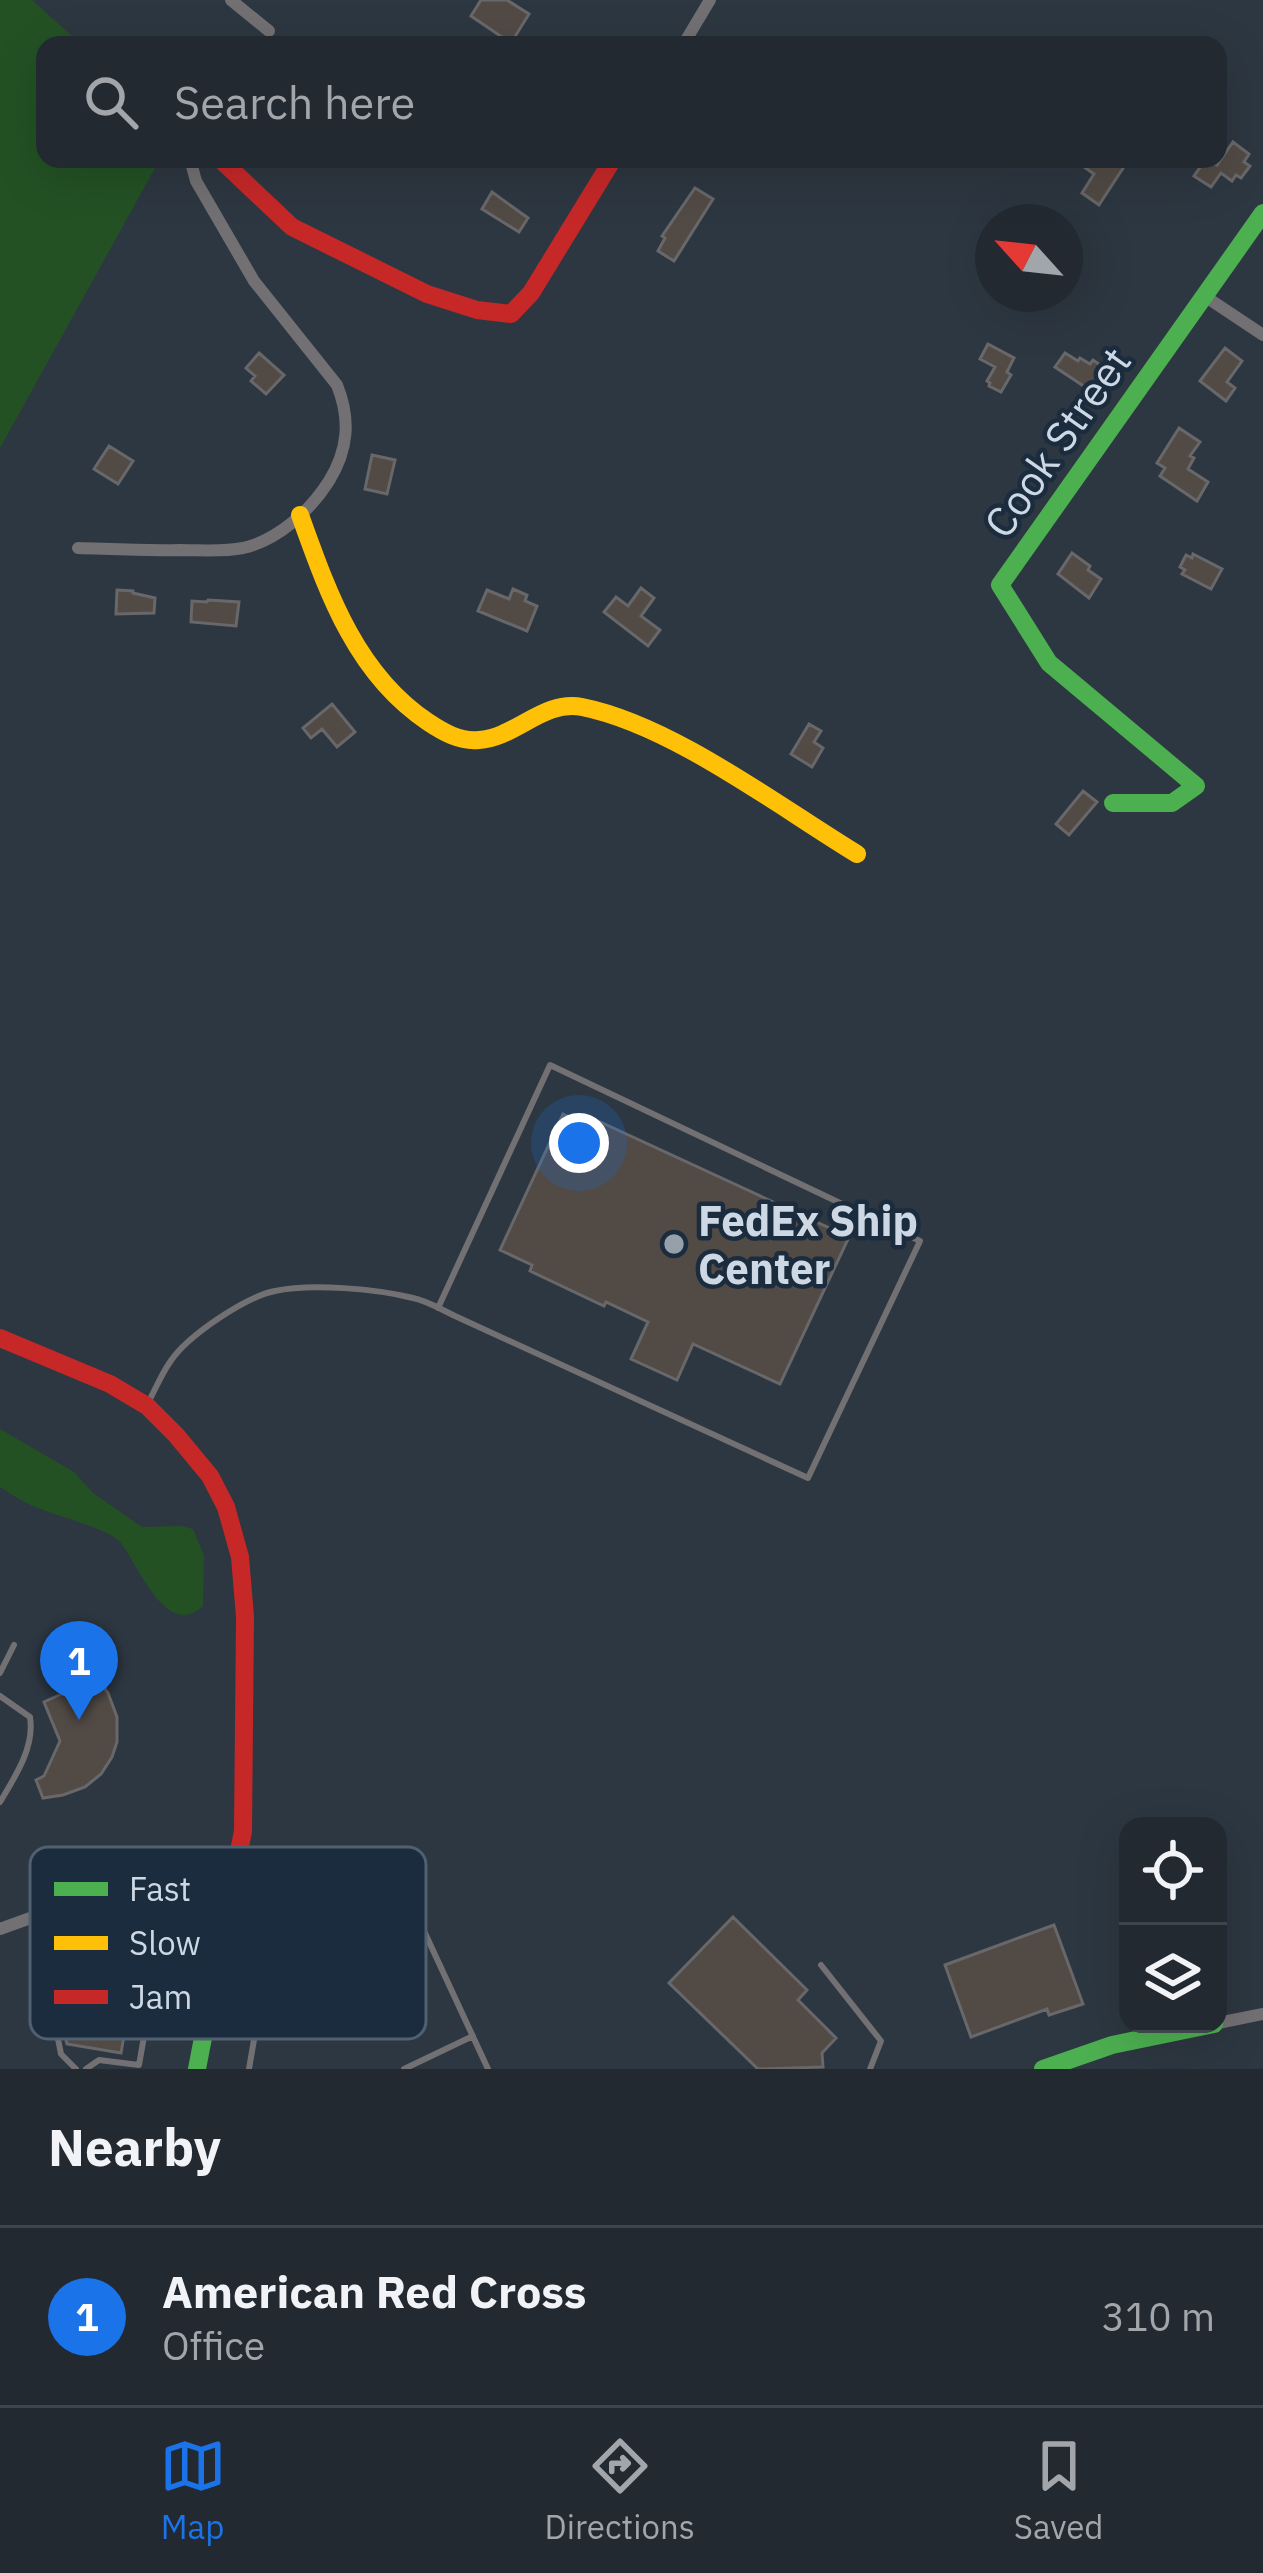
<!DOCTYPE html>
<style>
body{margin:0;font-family:"IBM Plex Sans",sans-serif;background:#2a3139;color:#f1f3f6}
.controls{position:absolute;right:36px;bottom:36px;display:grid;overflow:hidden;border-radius:24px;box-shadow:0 12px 48px #0002}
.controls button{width:108px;height:108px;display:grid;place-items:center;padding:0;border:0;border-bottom:3px solid #3f454d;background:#222931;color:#f1f3f6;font:60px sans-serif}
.compass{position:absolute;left:975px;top:204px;width:108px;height:108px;border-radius:50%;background:#222931;box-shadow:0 12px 48px #0002;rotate:297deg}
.you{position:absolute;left:579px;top:1143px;width:42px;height:42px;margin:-30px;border:9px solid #fff;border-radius:50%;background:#1a73e8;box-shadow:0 0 0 18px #1a73e833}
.badge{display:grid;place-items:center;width:78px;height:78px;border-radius:50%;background:#1a73e8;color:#fff;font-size:39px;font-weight:700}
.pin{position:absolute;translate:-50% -99px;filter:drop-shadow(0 3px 6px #0008)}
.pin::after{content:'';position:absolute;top:63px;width:42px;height:36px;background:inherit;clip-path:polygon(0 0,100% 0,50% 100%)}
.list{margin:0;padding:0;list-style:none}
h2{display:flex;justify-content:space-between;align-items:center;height:156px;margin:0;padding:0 48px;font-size:51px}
h2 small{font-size:39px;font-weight:400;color:#a2a6ab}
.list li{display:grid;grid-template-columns:78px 1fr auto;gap:36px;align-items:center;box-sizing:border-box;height:180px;padding:0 48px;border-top:3px solid #3f454d}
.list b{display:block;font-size:45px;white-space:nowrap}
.list p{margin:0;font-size:39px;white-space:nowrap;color:#a2a6ab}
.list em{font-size:39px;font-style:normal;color:#a2a6ab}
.icon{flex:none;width:66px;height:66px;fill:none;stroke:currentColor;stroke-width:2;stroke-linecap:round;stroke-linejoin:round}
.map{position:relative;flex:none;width:1263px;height:2069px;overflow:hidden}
.search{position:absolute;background:#222931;box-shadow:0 12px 48px #0002;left:36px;right:36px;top:36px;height:132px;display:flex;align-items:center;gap:30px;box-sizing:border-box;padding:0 42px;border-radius:24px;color:#a2a6ab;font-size:45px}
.sheet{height:336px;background:#222931}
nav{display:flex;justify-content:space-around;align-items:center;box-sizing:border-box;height:168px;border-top:3px solid #3f454d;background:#222931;font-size:33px;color:#a2a6ab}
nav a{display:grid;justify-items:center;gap:6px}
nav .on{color:#1a73e8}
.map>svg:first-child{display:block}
.green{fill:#235124}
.building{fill:#514a45;stroke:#686769;stroke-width:3}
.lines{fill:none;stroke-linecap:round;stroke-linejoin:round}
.lane{stroke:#727072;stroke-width:6}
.street{stroke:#727072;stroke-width:12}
.fast{stroke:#4caf50;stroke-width:18}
.slow{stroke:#ffc107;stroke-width:18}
.jam{stroke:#c62828;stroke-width:18}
.poi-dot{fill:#95a0ab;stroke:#1b2c3e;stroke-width:4.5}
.labels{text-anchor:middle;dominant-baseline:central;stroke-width:9;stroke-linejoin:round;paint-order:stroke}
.street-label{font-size:42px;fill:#cdd8e4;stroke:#1b2c3e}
.poi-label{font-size:42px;font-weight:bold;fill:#cdd8e4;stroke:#1b2c3e;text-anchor:start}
.key{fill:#1b2c3e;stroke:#506070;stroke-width:3}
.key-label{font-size:33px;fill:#cdd8e4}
</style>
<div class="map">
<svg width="1263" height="2069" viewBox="0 0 1263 2069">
<rect width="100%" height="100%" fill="#2d3741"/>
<path class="green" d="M0,0h32l50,45h-37v114h115l-160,289z
M0,1429l74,43 19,21 49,34 39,-1 12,3 11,27 -1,50c-37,35 -65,-43 -83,-64 -12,-14 -67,-27 -87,-36 -12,-5 -22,-12 -33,-19z"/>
<path class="building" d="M481,0h26l22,14 -18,29 -40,-27z
M1233,142l16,12 -5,8 6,4 -9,12 -5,-3 -4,6 -11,-8 -10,14 -17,-11 12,-17 11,6z
M1090,159h39l-30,46 -17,-12 12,-19 -10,-7z
M695,188l18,11 -39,62 -16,-10 7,-13 -3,-2z
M492,192l36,26 -9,14 -37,-23z
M988,344l26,14 -7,14 4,3 -10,17 -12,-6 1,-3 -3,-2 8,-14 -15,-8z
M1225,348l17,13 -15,21 8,6 -9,13 -26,-20z
M259,353l25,22 -18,19 -15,-13 4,-5 -9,-8z
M1065,353l13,8 2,-3 10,6 3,-4 13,9 -15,22 -36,-24z
M1179,428l21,14 -10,14 4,2 -6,11 20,13 -11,19 -37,-25 5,-8 -8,-5z
M109,446l24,15 -15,23 -24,-15z
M372,455l23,5 -8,34 -22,-5z
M1072,553l18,13 -2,4 13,9 -12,19 -31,-24z
M1193,554l29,15 -11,20 -29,-15 3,-4 -5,-3 6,-12 6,3z
M641,588l13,10 -13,18 19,14 -12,16 -44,-34 12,-15 12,9z
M513,589l14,6 -2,6 12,5 -10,25 -49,-20 9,-21 22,9z
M117,590l16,1v2l22,5 -1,15 -38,1z
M208,600l31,2 -3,24 -45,-4 1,-21 15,1z
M332,704l23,28 -18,15 -15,-18 -11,9 -8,-10z
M809,724l12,7 -7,11 9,6 -11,19 -21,-13z
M1083,791l14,11 -28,33 -13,-11z
M563,1114l31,15 4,-8 251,116 -69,147 -87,-40 -16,36 -46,-21 17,-37 -42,-20 -2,4 -74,-35 2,-6 -32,-15z
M97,1678l11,15 9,24v25l-5,15 -11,17 -16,13 -22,8 -20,3 -7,-18 8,-4 16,-35 -16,-39z
M733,1917l74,73 -9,10 38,38 -14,15 1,14 -65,2 -89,-86z
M1054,1925l29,79 -34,11 -2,-6 -76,28 -26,-72z
M96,1954l29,5 -3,17 12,2 -13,75 -54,-9 -2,-7 11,-66 12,-1 2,-11z"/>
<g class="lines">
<path class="lane" d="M148,1403c7,-13 13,-28 22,-41 17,-26 75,-65 105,-71 36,-8 102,-2 138,7 15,3 29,12 42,18l353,162 112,-237 -370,-176 -112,243
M0,1673l14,-28
M0,1696l30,21c5,30 -15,60 -30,85
M244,1857c63,9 130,10 174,61l70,151
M821,1965l60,76 -11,28
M76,2069l-15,-15 -5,-25 10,-59 29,-25 35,3 28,9 -19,108 -40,-5 -13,9
M249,2069l35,-206
M404,2069l69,-33"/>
<path class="street" d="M231,0l38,31
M683,45l27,-45
M1206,297l57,38
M78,548c33,1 67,3 101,2 21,0 44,2 64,-2 35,-8 67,-37 86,-67 19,-31 22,-61 8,-96l-83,-104 -58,-100 -6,-22
M0,1929l130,-47 108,-26
M1218,2023l45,-9"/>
<path class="fast" d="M1113,803h59l24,-17 -147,-123 -49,-78 263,-372
M197,2069l32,-167
M1043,2069l69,-24 102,-21"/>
<path class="slow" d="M300,515c28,78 56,159 128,207 15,10 32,20 51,18 36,-2 65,-41 103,-33 90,18 196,99 275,147"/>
<path class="jam" d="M220,159l72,68 135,67 50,16 34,4 20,-21 82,-134
M0,1338l110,46 37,22 29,29 34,41 16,31 14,50 5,60 -2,214 -14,71"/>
</g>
<circle class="poi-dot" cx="674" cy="1244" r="12"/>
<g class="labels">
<g class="street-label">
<text transform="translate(1057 442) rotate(-55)">Cook Street</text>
</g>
<g class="poi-label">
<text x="698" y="1220">FedEx Ship<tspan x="698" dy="48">Center</tspan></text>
</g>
</g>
<rect x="30" y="1847" width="396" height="192" rx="18" class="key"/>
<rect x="54" y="1882" width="54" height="14" fill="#4caf50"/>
<rect x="54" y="1936" width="54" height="14" fill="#ffc107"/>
<rect x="54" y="1990" width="54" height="14" fill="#c62828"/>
<g class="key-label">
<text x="129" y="1901">Fast</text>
<text x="129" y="1955">Slow</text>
<text x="129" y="2009">Jam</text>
</g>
</svg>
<div class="controls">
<button><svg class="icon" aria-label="locate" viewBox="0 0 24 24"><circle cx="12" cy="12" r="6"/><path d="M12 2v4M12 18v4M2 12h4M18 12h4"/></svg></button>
<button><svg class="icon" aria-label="layers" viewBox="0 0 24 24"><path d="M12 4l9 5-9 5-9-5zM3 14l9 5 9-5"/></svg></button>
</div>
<svg class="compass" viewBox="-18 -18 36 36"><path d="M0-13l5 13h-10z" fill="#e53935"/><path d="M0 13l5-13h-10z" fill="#a2a6ab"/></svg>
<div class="you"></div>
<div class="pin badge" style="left:79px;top:1720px">1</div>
<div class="search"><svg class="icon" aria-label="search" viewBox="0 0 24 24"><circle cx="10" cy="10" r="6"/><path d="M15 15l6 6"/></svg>Search here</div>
</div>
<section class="sheet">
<h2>Nearby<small></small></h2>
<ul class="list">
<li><span class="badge">1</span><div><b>American Red Cross</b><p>Office</p></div><em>310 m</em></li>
</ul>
</section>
<nav>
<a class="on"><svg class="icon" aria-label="map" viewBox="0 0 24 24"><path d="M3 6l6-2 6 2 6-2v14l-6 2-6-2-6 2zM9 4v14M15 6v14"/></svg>Map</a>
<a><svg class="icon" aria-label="directions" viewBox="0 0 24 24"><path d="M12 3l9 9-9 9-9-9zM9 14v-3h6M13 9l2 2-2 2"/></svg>Directions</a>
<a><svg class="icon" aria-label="saved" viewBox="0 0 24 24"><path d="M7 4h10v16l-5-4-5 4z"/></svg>Saved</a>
</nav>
